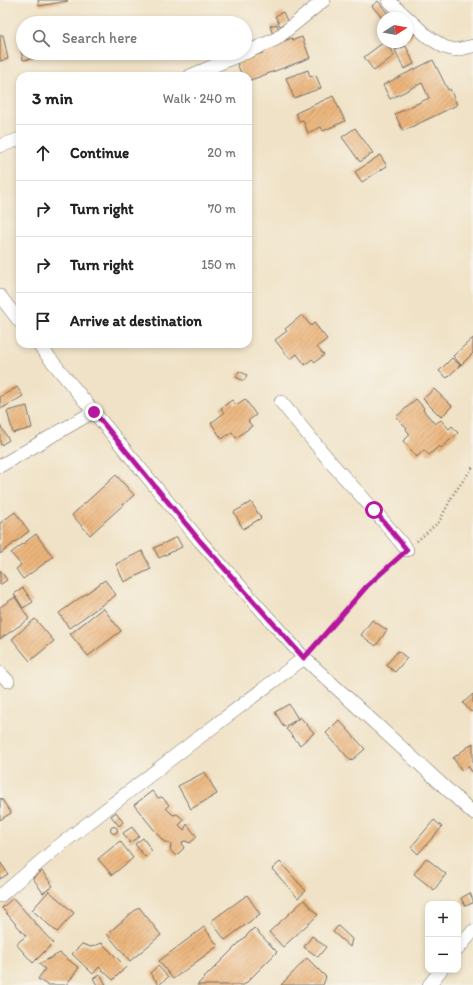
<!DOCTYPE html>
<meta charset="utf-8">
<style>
body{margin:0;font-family:Itim,sans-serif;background:#f2f2f2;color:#222}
.controls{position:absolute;right:12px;bottom:12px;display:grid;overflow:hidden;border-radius:8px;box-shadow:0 2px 6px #0003}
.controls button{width:36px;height:36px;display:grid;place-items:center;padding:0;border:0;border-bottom:1px solid #e0e0e0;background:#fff;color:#222;font:20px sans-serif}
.compass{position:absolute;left:377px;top:12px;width:36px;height:36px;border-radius:50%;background:#fff;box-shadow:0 2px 6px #0003;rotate:79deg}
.stop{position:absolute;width:12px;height:12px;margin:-9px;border:3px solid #b5179e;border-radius:50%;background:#fff}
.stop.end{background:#b5179e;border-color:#fff;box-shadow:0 1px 4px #0008}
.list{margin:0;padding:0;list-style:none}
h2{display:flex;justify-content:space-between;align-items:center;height:52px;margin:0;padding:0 16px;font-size:17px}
h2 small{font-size:13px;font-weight:400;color:#767676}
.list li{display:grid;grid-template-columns:26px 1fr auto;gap:12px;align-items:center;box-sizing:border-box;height:56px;padding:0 16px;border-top:1px solid #e0e0e0}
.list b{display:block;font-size:15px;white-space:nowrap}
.list em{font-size:13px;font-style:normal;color:#767676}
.icon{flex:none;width:22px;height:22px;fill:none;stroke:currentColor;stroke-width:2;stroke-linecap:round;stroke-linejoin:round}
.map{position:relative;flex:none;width:473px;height:985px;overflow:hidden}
.search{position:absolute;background:#fff;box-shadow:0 2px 6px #0003;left:16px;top:16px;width:236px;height:44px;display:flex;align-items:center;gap:10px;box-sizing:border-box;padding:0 14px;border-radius:22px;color:#767676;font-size:15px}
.panel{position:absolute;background:#fff;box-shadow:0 2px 6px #0003;left:16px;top:72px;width:236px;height:276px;border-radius:12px}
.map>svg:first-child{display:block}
.building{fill:url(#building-hatch)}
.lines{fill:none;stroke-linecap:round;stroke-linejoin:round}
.minor-casing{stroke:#706b61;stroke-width:14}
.path{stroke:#706b61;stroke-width:2.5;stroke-dasharray:1 3;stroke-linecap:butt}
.minor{stroke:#fff;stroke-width:13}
.route{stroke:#b5179e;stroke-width:5}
</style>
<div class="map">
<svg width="473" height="985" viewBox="0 0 473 985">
<defs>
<pattern id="building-hatch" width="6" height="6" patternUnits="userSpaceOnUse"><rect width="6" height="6" fill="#ecb57c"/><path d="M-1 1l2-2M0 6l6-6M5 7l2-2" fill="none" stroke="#bf9366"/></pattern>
</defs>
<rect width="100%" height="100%" fill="#f7f3e8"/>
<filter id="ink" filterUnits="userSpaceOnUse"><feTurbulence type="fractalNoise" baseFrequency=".025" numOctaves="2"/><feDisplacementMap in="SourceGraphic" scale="8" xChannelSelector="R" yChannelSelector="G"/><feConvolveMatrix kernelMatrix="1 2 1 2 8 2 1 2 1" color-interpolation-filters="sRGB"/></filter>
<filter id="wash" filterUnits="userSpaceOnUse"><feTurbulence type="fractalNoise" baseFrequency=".012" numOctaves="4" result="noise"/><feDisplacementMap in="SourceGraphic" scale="16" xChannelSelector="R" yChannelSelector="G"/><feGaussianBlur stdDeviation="0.9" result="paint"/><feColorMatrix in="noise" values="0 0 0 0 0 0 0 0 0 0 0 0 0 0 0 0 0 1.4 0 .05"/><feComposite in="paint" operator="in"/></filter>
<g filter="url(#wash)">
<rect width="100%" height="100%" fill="#f0e2c6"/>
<g id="blocks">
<path class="building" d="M38,0h29l1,1 -29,5z
M378,1l13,17h-8v1l-11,-13z
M283,12l5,11 -8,3 -5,-10z
M277,24l3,9 -7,2 -3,-9z
M407,27l8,7 -8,9z
M0,35h3l5,24 -8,2z
M302,37l8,21 -62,23v-5h-6l-5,-13 15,-9 1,2 10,-3 -2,-4 31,-11 1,2z
M23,38v15h27l1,3 -28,4 -4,-21z
M384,42l11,13 -21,16 -10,-14z
M406,46l8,18 -10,5 -9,-19z
M433,60l15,30 2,-1 7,16 -54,26 -8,-17 34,-16 -7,-15 -32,16 -7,-14z
M308,70l2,7 6,-2 5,13 -27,10 -8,-20z
M333,96l12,25 -22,10 -2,-4 -13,6 -5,-13 -4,1 -3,-8z
M355,128l18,25 -13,9 -18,-25z
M380,155l7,11 -25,16 -7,-10z
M302,315l9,11 3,-3 13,16 -10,8 7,8 -9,7 -3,-3 -7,6 -8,-11 -7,5 -15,-19 12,-9 -2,-2z
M473,338v15l-12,12 -8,-9z
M452,358l8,7 -13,13 -8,-7z
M239,371l8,4 -3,6 -8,-4z
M17,387l6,9 -22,13 -1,-12z
M434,389l18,17 -11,11 -18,-18z
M245,399l11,16 -8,6 4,5 -16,12 -4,-6 -10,7 -11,-16 13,-10 -3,-5 11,-8 4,5z
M416,399l8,9 -1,2 12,14 6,-4 8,9 3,-3 6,7 -17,15 -2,-2 -10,9 -5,-5 -7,7 -14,-16 7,-6 -4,-6 1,-1 -11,-11z
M27,406l5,22 -19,5 -6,-22z
M0,425l9,15 -8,5 -1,-3z
M116,475l18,20 -44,40 -18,-20z
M251,502l10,16 -18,11 -9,-17z
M15,512l14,19 -29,23v-31z
M36,534l17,23 -30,22 -7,-10 5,-4 -10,-12z
M177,537l5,10 -23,11 -5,-10z
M142,551l9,18 -27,13 -8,-18z
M0,570l7,10 -7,5z
M105,580l11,15 -47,33 -10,-15z
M23,588l10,14 -10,6 -9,-14z
M15,597l14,22 -29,20v-32z
M103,608l18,23 -33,25 -18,-22z
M35,619l19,22 -24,20 -18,-22z
M372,620l15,10 -11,16 -15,-11z
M398,651l9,7 -12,14 -9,-7z
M473,694v17l-2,1 -8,-9z
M289,704l9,15 -14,8 -9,-15z
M300,717l14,16 -14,12 -14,-16z
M339,720l26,29 -14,12 -25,-28z
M473,743v30l-5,-7 -6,5 -9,-13z
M205,772l12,22 -26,15 -13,-23z
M152,791l6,7 4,-1 7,8 -3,3 7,7 4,-1 7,6 -5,5 5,5 3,-6 10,13 -7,6 -5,-2 -3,1 2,6 -8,8 -6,-6 1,-5 -3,-3h-4l-30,-37z
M1,798l10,15 -11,7v-21z
M116,812l7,10 -4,4 -8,-10z
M434,820l8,7 -24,27 -7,-7z
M110.5 830a3.5 3.5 0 1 1 7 0a3.5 3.5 0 1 1-7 0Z
M132,827l7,9 -9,7 -7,-10z
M143,838l9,13 -7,6 -10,-13z
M120,841l13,17 -21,17 -14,-16z
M426,858l20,16 -12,16 -20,-16z
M0,862l8,12 -8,5z
M280,862l26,29 -8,7 -26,-29z
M42,871l11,15 -10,7 -10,-15z
M49,891l25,22 -17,19 -25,-22z
M470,893l3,7v3l-8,3 -4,-8z
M247,895l13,19 -35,26 -14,-19z
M13,898l40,45 -20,20 -17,-19 10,-8 -24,-28z
M304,900l14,15 -35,32 -14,-15z
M139,907l22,28 -31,26 -23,-27z
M338,926l14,13 -2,8 -17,-15z
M204,927l14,19 -45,33 -14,-18z
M254,928l23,24 -33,33h-47z
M312,936l14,11 -8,10 -14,-10z
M102,943l24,24 -13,13 -14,-13 -6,7 -21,-20 10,-10 9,3z
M60,953l19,15 -13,17h-19l-9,-6 7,-10 -6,-5z
M307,958l19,19 -3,8h-42z
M158,966l10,11 -9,8 -9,-12z
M101,975l5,10h-9l-4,-7z"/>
</g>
</g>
<g filter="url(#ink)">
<use href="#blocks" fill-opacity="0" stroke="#706b61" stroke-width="1"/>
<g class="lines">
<g class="minor-casing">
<path id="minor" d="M388,0l39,36 17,11 11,3 18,-4
M245,53l31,-14 48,-39
M190,76l54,-23
M0,146l20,-7
M0,296l20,26
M38,344l162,197 104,117 169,155
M281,402l52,63 41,45 33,40
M0,466l93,-54
M0,673l8,8
M0,896l60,-51 116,-90 128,-97
M458,949l15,-18
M429,985l12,-15"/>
</g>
<path class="path" d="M417,541l22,-19 15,-29 19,-26
M313,648l54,-62 30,-27"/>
<use href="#minor" class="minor"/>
</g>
</g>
<g class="lines" filter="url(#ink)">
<path class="route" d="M94,412l106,129 104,117 63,-72 40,-36 -33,-40"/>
</g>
</svg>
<div class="controls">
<button>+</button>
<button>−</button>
</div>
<svg class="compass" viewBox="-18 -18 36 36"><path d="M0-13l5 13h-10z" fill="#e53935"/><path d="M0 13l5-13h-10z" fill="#767676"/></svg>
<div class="stop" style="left:374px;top:510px"></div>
<div class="stop end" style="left:94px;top:412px"></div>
<div class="search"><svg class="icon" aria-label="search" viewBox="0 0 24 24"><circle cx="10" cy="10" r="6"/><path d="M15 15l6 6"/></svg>Search here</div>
<section class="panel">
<h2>3 min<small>Walk · 240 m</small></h2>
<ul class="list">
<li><svg class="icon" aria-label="ahead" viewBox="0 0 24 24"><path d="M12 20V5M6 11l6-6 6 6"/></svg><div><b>Continue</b></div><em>20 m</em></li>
<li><svg class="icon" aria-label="right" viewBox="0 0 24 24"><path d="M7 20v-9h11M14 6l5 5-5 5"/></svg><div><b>Turn right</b></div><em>70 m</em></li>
<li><svg class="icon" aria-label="right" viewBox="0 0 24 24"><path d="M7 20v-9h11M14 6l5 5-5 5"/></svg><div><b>Turn right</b></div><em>150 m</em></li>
<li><svg class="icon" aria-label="arrive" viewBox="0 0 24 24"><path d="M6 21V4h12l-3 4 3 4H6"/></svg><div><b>Arrive at destination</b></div></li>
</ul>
</section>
</div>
